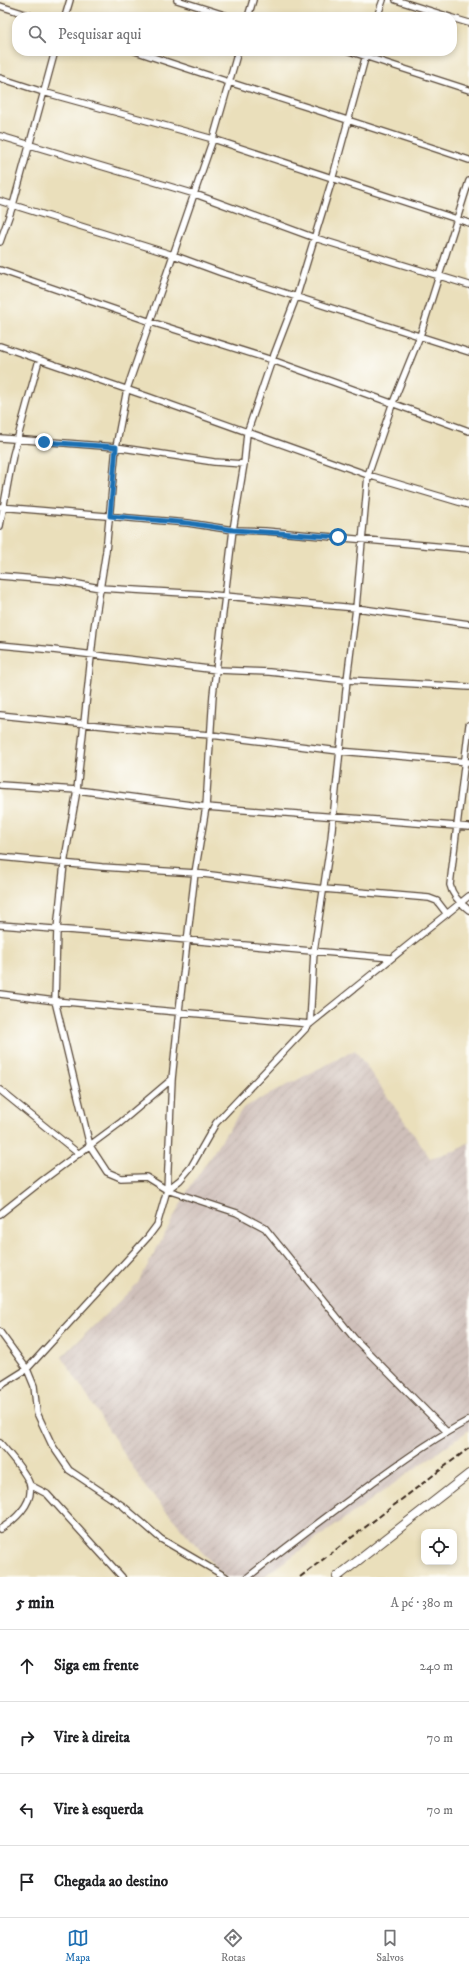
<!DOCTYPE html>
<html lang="pt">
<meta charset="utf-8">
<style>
body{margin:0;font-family:"IM FELL DW Pica",serif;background:#f2f2f2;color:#202124}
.controls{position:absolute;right:12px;bottom:12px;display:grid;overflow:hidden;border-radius:8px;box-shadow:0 2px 6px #0003}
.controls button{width:36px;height:36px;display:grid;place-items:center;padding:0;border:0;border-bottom:1px solid #e0e0e0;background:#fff;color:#202124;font:20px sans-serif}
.stop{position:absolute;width:12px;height:12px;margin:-9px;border:3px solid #1f6fb2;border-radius:50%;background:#fff}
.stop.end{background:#1f6fb2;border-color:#fff;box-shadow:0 1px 4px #0008}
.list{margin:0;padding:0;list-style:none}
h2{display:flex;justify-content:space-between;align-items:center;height:52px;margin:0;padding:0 16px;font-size:17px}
h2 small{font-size:13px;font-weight:400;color:#757577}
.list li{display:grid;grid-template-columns:26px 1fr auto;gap:12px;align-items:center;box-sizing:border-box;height:72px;padding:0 16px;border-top:1px solid #e0e0e0}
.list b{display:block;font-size:15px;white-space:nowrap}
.list em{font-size:13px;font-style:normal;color:#757577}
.icon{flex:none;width:22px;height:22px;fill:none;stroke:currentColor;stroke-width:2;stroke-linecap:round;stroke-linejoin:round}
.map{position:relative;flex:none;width:469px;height:1577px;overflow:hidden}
.search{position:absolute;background:#fff;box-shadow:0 2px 6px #0003;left:12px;right:12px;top:12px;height:44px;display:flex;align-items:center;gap:10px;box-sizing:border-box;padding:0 14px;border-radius:16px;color:#757577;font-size:15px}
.sheet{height:340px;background:#fff}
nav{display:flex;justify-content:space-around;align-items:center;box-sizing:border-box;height:56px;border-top:1px solid #e0e0e0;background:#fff;font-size:11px;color:#757577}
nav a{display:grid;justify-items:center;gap:2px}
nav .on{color:#1f6fb2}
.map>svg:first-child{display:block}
.industrial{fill:url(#industrial-furrows)}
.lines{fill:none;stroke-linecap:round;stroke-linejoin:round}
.street-casing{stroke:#554536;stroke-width:8}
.secondary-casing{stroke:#554536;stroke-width:10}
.street{stroke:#fff;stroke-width:5.5}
.secondary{stroke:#fff;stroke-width:8}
.rail{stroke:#3b2a1e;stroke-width:2;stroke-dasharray:6 3;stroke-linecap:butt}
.route{stroke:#1f6fb2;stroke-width:5}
</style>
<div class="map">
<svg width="469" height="1577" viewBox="0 0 469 1577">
<defs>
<pattern id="industrial-furrows" width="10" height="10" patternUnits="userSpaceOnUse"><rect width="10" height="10" fill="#cfc0ba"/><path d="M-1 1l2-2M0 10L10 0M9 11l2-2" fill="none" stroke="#b3a59f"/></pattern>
</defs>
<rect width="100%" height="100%" fill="#fdfcf7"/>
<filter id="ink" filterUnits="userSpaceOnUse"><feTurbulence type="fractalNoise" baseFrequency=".025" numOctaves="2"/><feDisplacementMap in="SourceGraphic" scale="8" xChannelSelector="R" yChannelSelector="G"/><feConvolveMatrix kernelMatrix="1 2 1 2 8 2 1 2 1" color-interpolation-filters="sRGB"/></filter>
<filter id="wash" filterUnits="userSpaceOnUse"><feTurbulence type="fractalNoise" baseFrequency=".012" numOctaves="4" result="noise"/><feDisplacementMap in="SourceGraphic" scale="16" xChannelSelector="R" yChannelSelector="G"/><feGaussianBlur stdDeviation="0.9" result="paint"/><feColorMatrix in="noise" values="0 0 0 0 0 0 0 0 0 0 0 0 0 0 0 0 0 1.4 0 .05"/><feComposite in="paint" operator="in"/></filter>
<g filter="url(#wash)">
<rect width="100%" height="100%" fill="#eadfbb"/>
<path class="industrial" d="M355,1050l75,108 27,-8 12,-8v288l-206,147h-39l-78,-89 -84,-131 76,-74 52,-96 53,-79z"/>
</g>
<g filter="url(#ink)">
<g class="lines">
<g class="street-casing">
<path id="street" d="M177,0l54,17
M396,0l54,17
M0,6l35,11
M65,17l5,-17
M248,17l5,-17
M377,17l6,-17
M452,18l17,5
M135,51c111,38 223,71 334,109
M238,51l-25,88 -86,250 -11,58 -10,104 -12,77 -17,162 -13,74 -7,65 -2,72 35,145 17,26 14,6 25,-1 21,13 70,23 28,15 89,110 93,94
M349,51l120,39
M0,78l43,14 170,47 256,84
M0,136l195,58 120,44 154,47
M0,201l173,54 49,18 247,79
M0,242l13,-37 42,-154
M0,270l151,52 121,38 197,71
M0,346l149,51 219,78 101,30
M0,438l116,9 98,15 30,2
M0,507l188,16 45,7 32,1 204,18
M0,526l13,-71 26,-95
M0,576l61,5 39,7 102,6 154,14 113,16
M0,645l53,5 164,20 52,2 78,8 122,7
M0,715l154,16 57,4 128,16 130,11
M469,725l-19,160c2,10 11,19 19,25
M0,785l77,5 129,17 263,20
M0,857l102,10 93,6 129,16 105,9 8,3 10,13
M0,925l120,9 271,24
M0,994l55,7 255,23 4,-73 17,-112 16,-159 9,-72 12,-133 24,-70 28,-69 49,-155
M0,1090l79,64
M167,1190l5,-111 7,-68 16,-138 11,-66 7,-112 20,-165 11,-66 3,-31 25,-73 25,-65 35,-115 35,-129
M0,1214l43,-34 77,-57 52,-44
M0,1332l27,37 7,17 3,27 15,32 17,25 54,36 38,33 65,38
M0,1386l27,-17 121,-132 9,-12 10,-35 13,-10 11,-13 25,-44 94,-99 159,-128
M0,1443c7,8 29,33 30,43 3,18 -16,35 -30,43
M30,1485l17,9 75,83
M248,1577c40,-32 82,-63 124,-94 31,-22 62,-45 97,-63"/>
</g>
<g class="secondary-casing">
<path id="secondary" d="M337,1577l132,-103"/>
</g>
<use href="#street" class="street"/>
<use href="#secondary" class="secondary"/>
<path class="rail" d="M300,1577l169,-129"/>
</g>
</g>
<g class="lines" filter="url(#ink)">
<path class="route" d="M44,442l72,5 -6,69 78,7 45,7 105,7"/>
</g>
</svg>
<div class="controls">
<button><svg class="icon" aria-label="locate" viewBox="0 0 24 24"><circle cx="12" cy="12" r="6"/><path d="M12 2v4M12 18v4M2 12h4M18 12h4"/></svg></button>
</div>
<div class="stop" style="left:338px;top:537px"></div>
<div class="stop end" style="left:44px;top:442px"></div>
<div class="search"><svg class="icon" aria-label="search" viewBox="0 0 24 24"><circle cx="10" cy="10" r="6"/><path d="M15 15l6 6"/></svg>Pesquisar aqui</div>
</div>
<section class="sheet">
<h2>5 min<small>A pé · 380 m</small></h2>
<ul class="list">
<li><svg class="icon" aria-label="ahead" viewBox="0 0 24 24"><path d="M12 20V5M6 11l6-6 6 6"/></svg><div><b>Siga em frente</b></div><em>240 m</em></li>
<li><svg class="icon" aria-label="right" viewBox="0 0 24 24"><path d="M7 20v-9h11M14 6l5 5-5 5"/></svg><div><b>Vire à direita</b></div><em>70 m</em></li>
<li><svg class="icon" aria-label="left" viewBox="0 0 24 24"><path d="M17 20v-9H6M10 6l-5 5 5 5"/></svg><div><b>Vire à esquerda</b></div><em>70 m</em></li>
<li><svg class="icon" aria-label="arrive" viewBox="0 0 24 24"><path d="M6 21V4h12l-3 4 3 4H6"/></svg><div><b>Chegada ao destino</b></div></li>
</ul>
</section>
<nav>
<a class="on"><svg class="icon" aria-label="map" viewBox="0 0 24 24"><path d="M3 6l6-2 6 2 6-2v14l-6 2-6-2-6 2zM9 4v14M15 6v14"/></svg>Mapa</a>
<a><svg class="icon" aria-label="directions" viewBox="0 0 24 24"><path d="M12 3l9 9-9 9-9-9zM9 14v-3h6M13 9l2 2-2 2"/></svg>Rotas</a>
<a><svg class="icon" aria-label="saved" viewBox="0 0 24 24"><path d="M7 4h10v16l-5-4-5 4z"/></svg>Salvos</a>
</nav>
